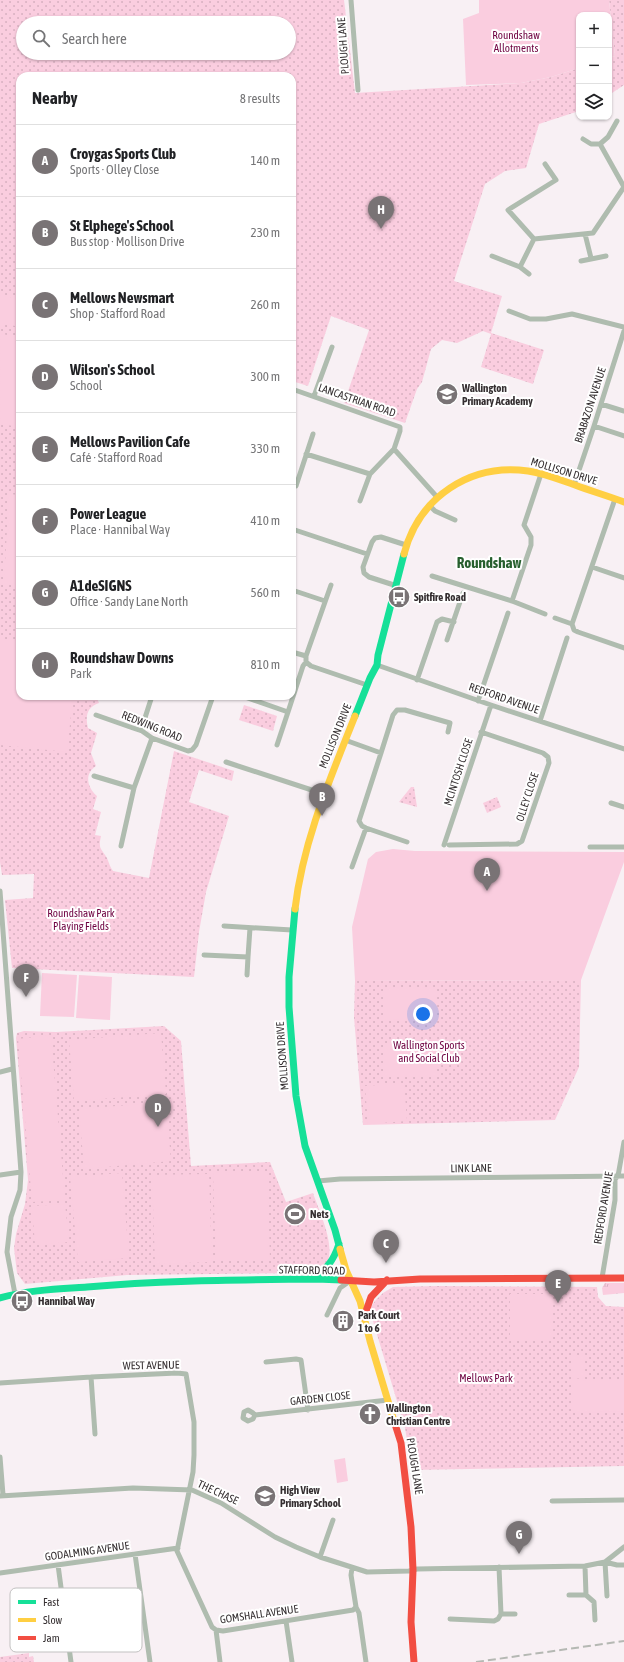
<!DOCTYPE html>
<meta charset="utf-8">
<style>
body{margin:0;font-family:"Asap Condensed",sans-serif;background:#f2f2f2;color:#202124}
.controls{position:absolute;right:12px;top:12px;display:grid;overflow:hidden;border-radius:8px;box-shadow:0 1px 3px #0004}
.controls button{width:36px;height:36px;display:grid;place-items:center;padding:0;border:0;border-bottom:1px solid #e0e0e0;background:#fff;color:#202124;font:20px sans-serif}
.you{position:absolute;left:423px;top:1014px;width:14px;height:14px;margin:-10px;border:3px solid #fff;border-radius:50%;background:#1a73e8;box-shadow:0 0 0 6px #1a73e833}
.badge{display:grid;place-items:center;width:26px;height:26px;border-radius:50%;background:#797375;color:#fff;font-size:13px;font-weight:700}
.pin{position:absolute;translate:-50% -33px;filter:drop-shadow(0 1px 2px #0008)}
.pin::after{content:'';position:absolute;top:21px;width:14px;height:12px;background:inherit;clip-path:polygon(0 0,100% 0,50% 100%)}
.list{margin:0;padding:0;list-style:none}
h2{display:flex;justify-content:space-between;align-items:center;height:52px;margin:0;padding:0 16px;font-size:17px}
h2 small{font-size:13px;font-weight:400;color:#757577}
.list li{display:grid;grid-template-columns:26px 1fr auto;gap:12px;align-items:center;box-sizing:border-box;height:72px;padding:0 16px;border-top:1px solid #e0e0e0}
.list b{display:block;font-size:15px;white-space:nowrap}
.list p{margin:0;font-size:13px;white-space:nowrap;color:#757577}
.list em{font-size:13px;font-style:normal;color:#757577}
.icon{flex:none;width:22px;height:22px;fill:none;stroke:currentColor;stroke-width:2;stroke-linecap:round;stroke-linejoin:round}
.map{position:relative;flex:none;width:624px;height:1662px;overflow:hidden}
.search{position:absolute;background:#fff;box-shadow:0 1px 3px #0004;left:16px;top:16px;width:280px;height:44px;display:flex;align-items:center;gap:10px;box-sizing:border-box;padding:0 14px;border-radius:22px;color:#757577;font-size:15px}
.panel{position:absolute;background:#fff;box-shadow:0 1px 3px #0004;left:16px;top:72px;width:280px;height:628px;border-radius:12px}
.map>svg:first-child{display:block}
.grass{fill:url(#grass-tufts)}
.park{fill:url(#park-dots);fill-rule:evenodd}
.garden{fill:#facddf}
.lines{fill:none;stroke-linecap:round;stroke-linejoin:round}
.street{stroke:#afbcaf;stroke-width:5}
.fast{stroke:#16e098;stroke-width:7}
.slow{stroke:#ffcf43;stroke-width:7}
.jam{stroke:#f24e42;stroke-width:7}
.rail{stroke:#b5b8b3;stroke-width:2;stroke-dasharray:8 4;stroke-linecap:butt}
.labels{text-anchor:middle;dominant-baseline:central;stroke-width:4;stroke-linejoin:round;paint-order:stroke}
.park-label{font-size:11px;fill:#6e0040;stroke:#fff}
.street-label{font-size:11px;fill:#352f31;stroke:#fff}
.poi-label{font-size:11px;font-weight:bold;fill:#352f31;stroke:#fff;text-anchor:start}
.district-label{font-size:15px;font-weight:bold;fill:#27602e;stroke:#fff}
.key{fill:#fff;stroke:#c2c1c1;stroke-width:1}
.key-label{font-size:11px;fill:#352f31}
</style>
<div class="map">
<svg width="624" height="1662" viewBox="0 0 624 1662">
<defs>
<pattern id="grass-tufts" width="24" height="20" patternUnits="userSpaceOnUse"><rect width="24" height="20" fill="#facddf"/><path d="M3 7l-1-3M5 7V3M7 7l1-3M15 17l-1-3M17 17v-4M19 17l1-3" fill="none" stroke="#d7b0c0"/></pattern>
<pattern id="park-dots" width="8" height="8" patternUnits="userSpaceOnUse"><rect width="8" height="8" fill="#facddf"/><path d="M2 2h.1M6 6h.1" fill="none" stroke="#d7b0c0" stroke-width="1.8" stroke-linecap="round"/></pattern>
</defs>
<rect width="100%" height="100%" fill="#f8f0f4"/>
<path class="grass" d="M605,1283h19v10l-21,2 -1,-7z"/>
<path class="park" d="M0,0h344l11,93 166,-10 30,-6 28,-9v43l-40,13 -13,44 -21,3 -20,13 -31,97 48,15 -11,37 53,17 -11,34 -52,-17 10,-33 -8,-3 -26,12 -15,-3 -11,9 -9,33 -5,7 -12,34 -61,-20 25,-73 -38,-14 -23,70 -16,-5v-305h-272v620h76l3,7c-12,4 -14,13 -11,25l9,5 -6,20 5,13c-12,8 -9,21 1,30l-4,13 8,3 -6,23 6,1c-3,13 0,12 6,22 2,5 3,9 6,13l36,7 25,-127 60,20 -2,10 -33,-11 -10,32 40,14 -23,76 -7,40 -5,45 -182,-9 -7,-68 28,-2 1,-24 -32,1 -2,-13zM23,23h266v30h-266z
M609,0h15v85l-15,10v-37l6,-2z
M244,705l33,11 -4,15 -34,-11z
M411,787h3l3,20 -18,-5z
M497,797l4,10 -14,6 -4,-10z
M581,980l-2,87 -24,53 -192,5 -9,-108 1,-36z
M164,1026l17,15 10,125 79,-4 16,40 27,-9c6,19 35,75 -2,80l-184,2 -102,9 -8,-11 -3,-25 2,-14 9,-30 3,-24 -12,-142 1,-5 7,-2 32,1z
M437,1286l160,1 1,10 8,9 18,1v159l-212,4 -7,-42 -32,-107 -2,-14 4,-6 8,-8 10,-6z
M29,1653v4l4,-1 1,6h-34v-5z"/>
<path class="garden" d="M479,0h130l6,56 -6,2v-43h-30v53l-28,9 -30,6 -55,2 -3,-66 16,-6z
M0,295l20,4v28l-20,-4z
M1,334l19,3v90l-20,-3z
M9,494l11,1v88h-16z
M0,639l20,2v55h53l-6,56 -67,-7z
M393,849l22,2 209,1v10l-43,118 -226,1 -3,-54 16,-68 8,-7z
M42,973l35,2 -3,42 -34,-1z
M79,975l33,2 -2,43 -34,-2z
M437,987v32l-53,1v-32z
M161,1033l5,61 -92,7 -5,-61z
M51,1035l14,165 -33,2 -14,-163z
M384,1044h53v33h-53z
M404,1083l3,38 -39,3 -3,-38z
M166,1102l5,59 -87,8 -5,-60z
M267,1171l3,89 -54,1 -3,-88z
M122,1173l7,85 -51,4 -8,-85z
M209,1174l3,88 -57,2 -3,-89z
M65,1204l4,38 -34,3 -3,-39z
M279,1204h33v19h-33z
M510,1294h43v45h-43z
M585,1355v23l-14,1v-23z
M624,1379v32l-51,2 -2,-32z
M345,1458l3,23 -11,2 -3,-23z"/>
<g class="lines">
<path class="street" d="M351,0l7,90
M583,139l8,5h9l24,43
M600,144l8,-7 9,-16
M545,164l11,16 -48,30 26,29 59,-6 31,-46
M585,234l6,24
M492,256l28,11 14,-28
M581,261l25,-5
M520,267l9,7
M509,311l21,8h16l26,-5 52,13
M292,389l108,38v4l-6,18 43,48
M314,396l18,-49
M601,404l23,7
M594,426l30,10
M306,454l64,20
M574,485l20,-59 30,-95
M296,486l17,-52
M360,501l10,-27 24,-25
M429,505l6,6 20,9
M292,529l75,25
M592,567l32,11
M432,576l80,25 33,13
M397,586l-28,-9 -5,-4 -1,-6 9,-25 3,-4 6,-1 25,8
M292,590l33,11
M512,601l19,-56v-8l-7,-12 17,-51
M555,618l17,6 2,6 4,2 46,16
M572,624l43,-125
M447,640l16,-47
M292,652l14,4v6l5,4 56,19
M306,656l25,-71
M377,665l114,40 133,44
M417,680l20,-58 5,-3 12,3
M242,696l46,16 15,-46 3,-4
M478,701l30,-88
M96,715l37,13 9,3 10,7 36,13 4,-1 4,-5 17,-49
M540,721l27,-83
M142,731l1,-7 9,-28
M345,740l36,13 12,-38 4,-5h8l45,13 -2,9
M277,745l11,-33
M381,753l-22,68 3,5 4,2 41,14
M226,762l98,32
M94,776l40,12
M611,803l13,4
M444,845l47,-140
M449,845l68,-1 5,-3 27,-78 -1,-6 -5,-4 -62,-21
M121,846l13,-58 18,-50
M590,847h34
M352,867l14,-39
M0,891l21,281 -1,18 -9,27 -4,35 8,42
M224,926l68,4
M204,955l44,2 -1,18
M248,957l2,-29
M0,1072l12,-3
M0,1175l21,-3
M318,1181l22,-2 284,-3
M602,1278l13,-78v-21l3,-3 6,-34
M327,1315l13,-27 10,-7
M266,1362l30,-3 5,1 7,50
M91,1377l4,57
M0,1383l91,-6 86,-4 9,1 8,48v33l-1,17 -16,79 35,76 4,3 7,1 130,-21 3,-3 -5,-32 1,-7
M255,1415l-2,-2 -5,-3 -4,2 -1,6 5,3 5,-2 2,-4 133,-15
M0,1457l3,38
M0,1496l133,-8 59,2 29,13 54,34 21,10 24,10 47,15 42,-1 8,-2 168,-3 20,-4 19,-15
M552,1501l72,-1
M135,1554l15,108
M320,1557l13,-37
M605,1562l2,34
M605,1562l12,3h7
M58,1565l13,97
M0,1573l178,-25
M569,1595h17l-1,-29
M586,1595l8,7 1,18
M356,1607l3,6 7,49
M501,1614h14
M450,1619l44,2 4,-2 3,-5 -2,-47
M286,1621l6,41
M216,1630l4,32"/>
<path class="fast" d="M355,716l15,-38 7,-13 1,-10 26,-101
M295,909l-6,68v30l7,89 9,50 30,84 5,19
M311,1277c16,-6 23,-18 28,-33
M0,1298c28,-8 58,-9 87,-11 77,-7 153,-7 230,-8l24,1"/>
<path class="slow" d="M404,554c15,-57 66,-91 124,-83 16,2 32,9 47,14 16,6 33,11 49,17
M295,909c8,-68 35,-130 60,-193
M340,1249l6,21 14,31 10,40 24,80"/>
<path class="jam" d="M341,1280l33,2 46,-3 204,-1
M364,1317l7,-20 16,-17
M394,1421l7,22 10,84 2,43 -2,52 3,40"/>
<path class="rail" d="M476,1662l148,-21"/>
</g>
<defs>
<g id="school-disc" transform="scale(1.15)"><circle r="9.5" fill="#797375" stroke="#fff"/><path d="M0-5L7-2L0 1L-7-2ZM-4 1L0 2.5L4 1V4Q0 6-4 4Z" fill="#fff"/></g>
<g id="bus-disc" transform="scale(1.15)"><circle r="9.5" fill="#797375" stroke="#fff"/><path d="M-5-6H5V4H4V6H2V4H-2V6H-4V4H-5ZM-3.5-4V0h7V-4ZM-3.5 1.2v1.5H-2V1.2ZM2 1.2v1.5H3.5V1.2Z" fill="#fff"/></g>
<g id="stadium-disc" transform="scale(1.15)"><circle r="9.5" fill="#797375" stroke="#fff"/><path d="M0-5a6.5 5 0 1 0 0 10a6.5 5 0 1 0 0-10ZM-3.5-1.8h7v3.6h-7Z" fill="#fff"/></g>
<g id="building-disc" transform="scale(1.15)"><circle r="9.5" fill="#797375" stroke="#fff"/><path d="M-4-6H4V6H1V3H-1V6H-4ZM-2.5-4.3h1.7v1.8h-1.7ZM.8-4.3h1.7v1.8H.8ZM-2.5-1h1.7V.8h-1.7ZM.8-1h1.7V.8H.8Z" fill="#fff"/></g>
<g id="church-disc" transform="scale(1.15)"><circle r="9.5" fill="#797375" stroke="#fff"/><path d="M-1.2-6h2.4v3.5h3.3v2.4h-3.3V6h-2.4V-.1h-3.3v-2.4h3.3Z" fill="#fff"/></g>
</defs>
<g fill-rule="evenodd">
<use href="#school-disc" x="447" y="394"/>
<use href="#bus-disc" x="399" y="597"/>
<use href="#stadium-disc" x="295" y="1214"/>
<use href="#bus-disc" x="22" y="1301"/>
<use href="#building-disc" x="343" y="1321"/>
<use href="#church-disc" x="370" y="1414"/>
<use href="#school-disc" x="265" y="1496"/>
</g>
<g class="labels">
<g class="park-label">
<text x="516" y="35">Roundshaw<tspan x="516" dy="13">Allotments</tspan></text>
<text x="81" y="913">Roundshaw Park<tspan x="81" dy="13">Playing Fields</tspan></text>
<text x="429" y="1045">Wallington Sports<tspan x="429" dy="13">and Social Club</tspan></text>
<text x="486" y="1378">Mellows Park</text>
</g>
<g class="street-label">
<text transform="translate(343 46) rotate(-94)">PLOUGH LANE</text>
<text transform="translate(357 400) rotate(19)">LANCASTRIAN ROAD</text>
<text transform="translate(590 405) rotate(-72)">BRABAZON AVENUE</text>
<text transform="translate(564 471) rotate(17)">MOLLISON DRIVE</text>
<text transform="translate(504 698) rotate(19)">REDFORD AVENUE</text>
<text transform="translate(152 726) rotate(22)">REDWING ROAD</text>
<text transform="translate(335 736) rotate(-68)">MOLLISON DRIVE</text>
<text transform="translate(458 772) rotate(-72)">MCINTOSH CLOSE</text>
<text transform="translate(527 797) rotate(-72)">OLLEY CLOSE</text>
<text transform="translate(282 1056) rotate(-94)">MOLLISON DRIVE</text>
<text transform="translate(471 1168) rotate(-1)">LINK LANE</text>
<text transform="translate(603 1208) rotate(-81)">REDFORD AVENUE</text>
<text transform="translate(312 1270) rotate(1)">STAFFORD ROAD</text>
<text transform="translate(151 1365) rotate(-1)">WEST AVENUE</text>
<text transform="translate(320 1398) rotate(-6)">GARDEN CLOSE</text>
<text transform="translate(415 1466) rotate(81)">PLOUGH LANE</text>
<text transform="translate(218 1492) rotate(25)">THE CHASE</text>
<text transform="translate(87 1551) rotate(-8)">GODALMING AVENUE</text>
<text transform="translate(259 1614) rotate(-8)">GOMSHALL AVENUE</text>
</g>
<g class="poi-label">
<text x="462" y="388">Wallington<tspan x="462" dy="13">Primary Academy</tspan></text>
<text x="414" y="597">Spitfire Road</text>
<text x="310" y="1214">Nets</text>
<text x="38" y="1301">Hannibal Way</text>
<text x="358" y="1315">Park Court<tspan x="358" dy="13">1 to 6</tspan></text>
<text x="386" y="1408">Wallington<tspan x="386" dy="13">Christian Centre</tspan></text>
<text x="280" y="1490">High View<tspan x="280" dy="13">Primary School</tspan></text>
</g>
<g class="district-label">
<text x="489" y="562">Roundshaw</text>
</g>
</g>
<rect x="10" y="1588" width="132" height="64" rx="6" class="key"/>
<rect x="18" y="1600" width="18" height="4" fill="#16e098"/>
<rect x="18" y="1618" width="18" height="4" fill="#ffcf43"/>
<rect x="18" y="1636" width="18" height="4" fill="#f24e42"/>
<g class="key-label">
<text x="43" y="1606">Fast</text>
<text x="43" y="1624">Slow</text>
<text x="43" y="1642">Jam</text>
</g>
</svg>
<div class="controls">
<button>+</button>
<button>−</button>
<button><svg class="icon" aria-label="layers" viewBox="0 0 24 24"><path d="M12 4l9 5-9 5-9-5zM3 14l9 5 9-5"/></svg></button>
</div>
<div class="you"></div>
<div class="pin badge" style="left:487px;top:891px">A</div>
<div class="pin badge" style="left:322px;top:816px">B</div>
<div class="pin badge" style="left:386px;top:1263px">C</div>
<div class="pin badge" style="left:158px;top:1127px">D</div>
<div class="pin badge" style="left:558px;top:1303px">E</div>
<div class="pin badge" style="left:26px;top:997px">F</div>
<div class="pin badge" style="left:519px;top:1554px">G</div>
<div class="pin badge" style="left:381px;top:229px">H</div>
<div class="search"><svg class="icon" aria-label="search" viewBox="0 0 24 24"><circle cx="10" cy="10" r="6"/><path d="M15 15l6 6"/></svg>Search here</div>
<section class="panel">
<h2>Nearby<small>8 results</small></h2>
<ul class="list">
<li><span class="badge">A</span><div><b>Croygas Sports Club</b><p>Sports · Olley Close</p></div><em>140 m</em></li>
<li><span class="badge">B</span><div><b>St Elphege's School</b><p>Bus stop · Mollison Drive</p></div><em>230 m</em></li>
<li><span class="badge">C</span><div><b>Mellows Newsmart</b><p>Shop · Stafford Road</p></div><em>260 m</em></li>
<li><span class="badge">D</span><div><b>Wilson's School</b><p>School</p></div><em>300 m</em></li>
<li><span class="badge">E</span><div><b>Mellows Pavilion Cafe</b><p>Café · Stafford Road</p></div><em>330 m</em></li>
<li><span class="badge">F</span><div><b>Power League</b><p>Place · Hannibal Way</p></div><em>410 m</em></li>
<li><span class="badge">G</span><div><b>A1deSIGNS</b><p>Office · Sandy Lane North</p></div><em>560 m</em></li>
<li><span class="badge">H</span><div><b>Roundshaw Downs</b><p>Park</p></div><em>810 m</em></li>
</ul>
</section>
</div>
